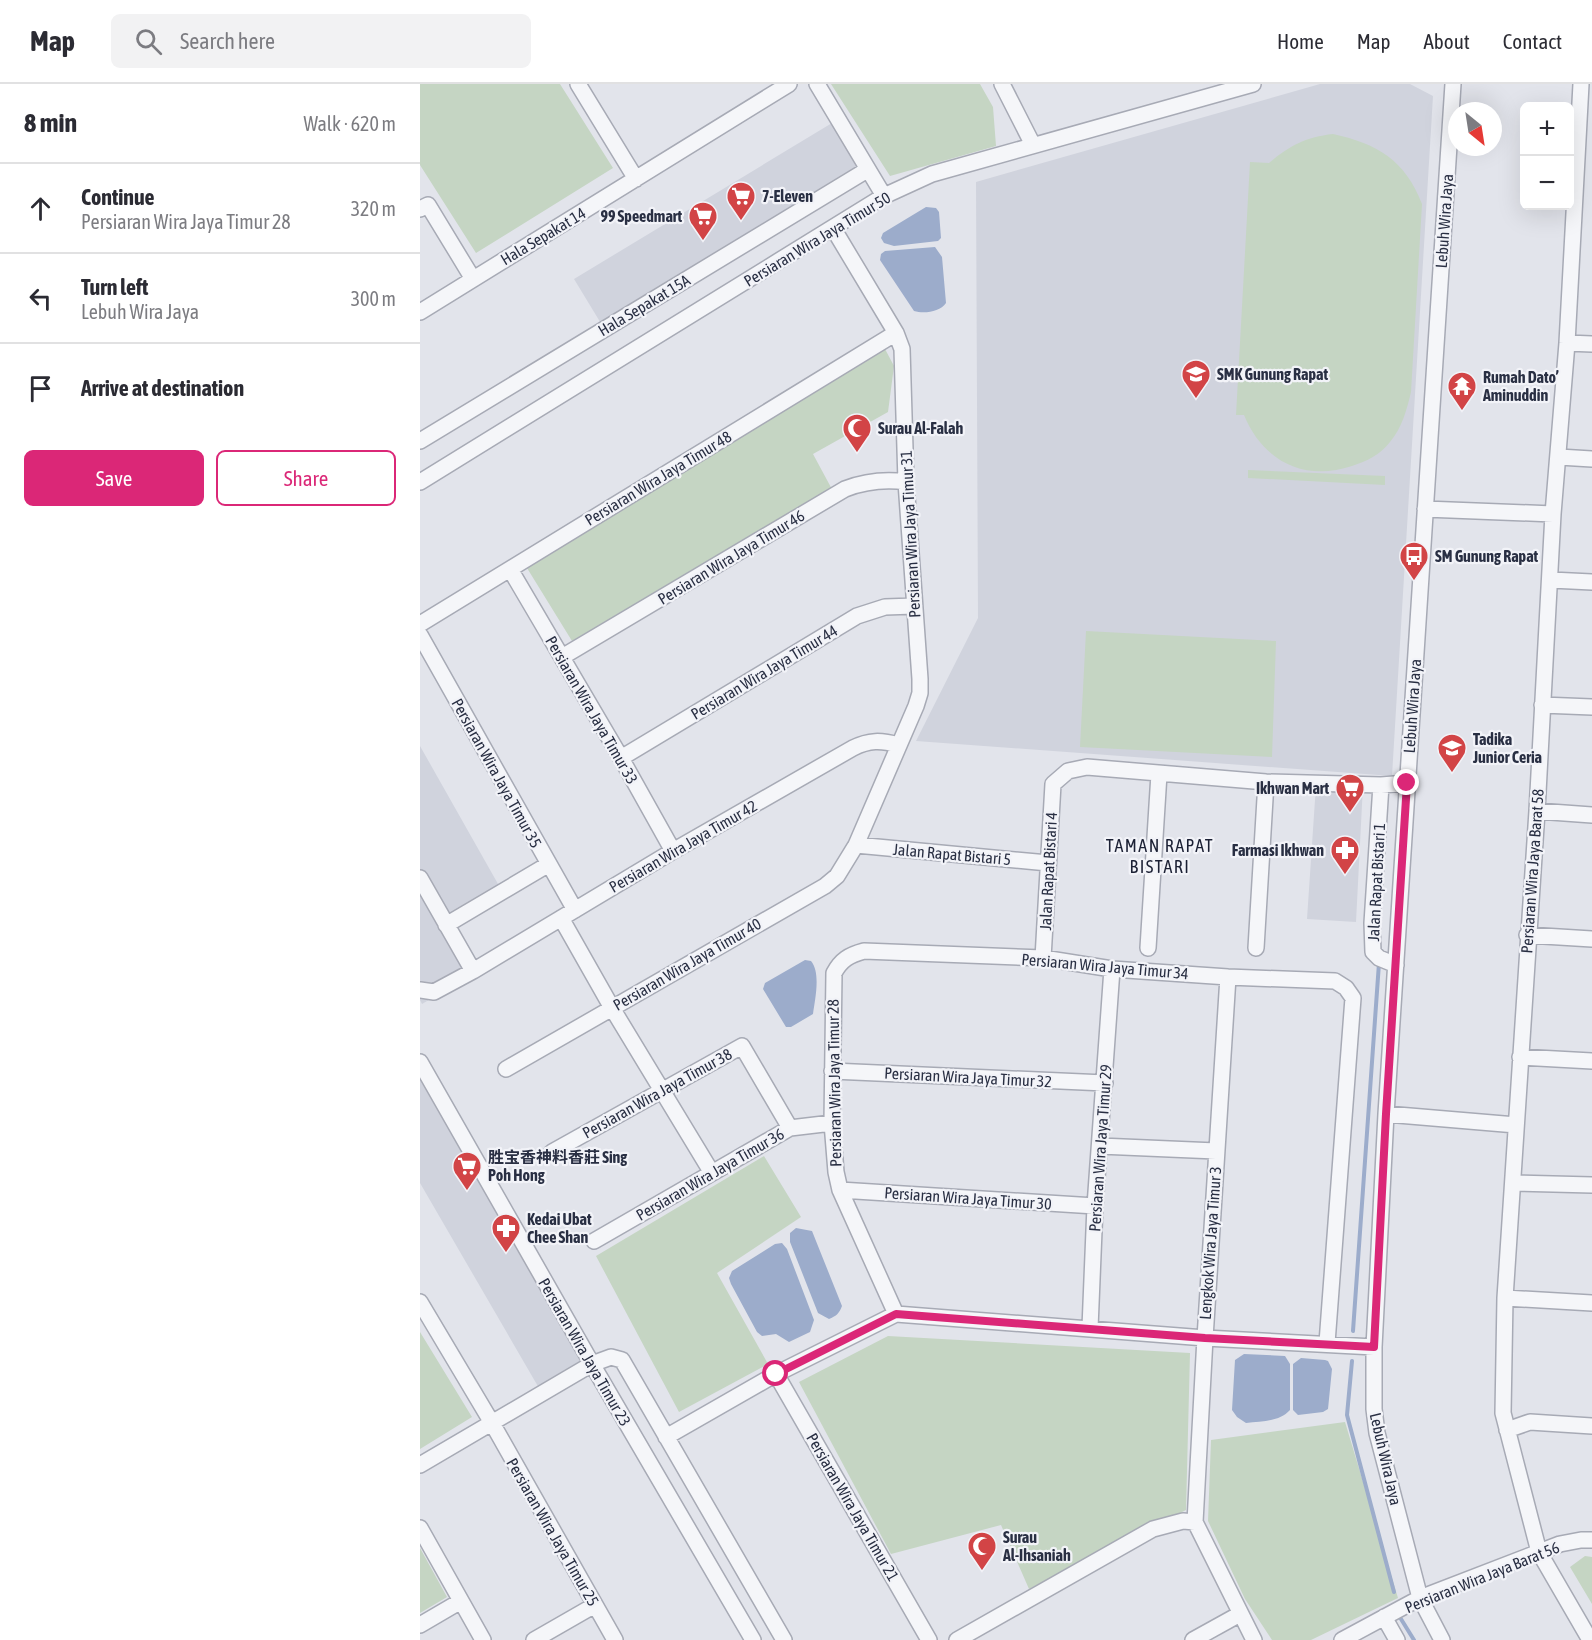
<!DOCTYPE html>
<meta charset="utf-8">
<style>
body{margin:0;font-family:"Asap Condensed","Noto Sans SC",sans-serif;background:#f2f2f3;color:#2b2b33}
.controls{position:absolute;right:18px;top:18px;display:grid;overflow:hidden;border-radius:9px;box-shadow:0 6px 24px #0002}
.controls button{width:54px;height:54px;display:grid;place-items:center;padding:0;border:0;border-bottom:2px solid #e1e1e2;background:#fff;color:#2b2b33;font:30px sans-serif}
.compass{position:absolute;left:1028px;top:18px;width:54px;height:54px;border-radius:50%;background:#fff;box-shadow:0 6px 24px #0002;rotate:150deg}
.stop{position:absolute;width:18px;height:18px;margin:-14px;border:4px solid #db2777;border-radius:50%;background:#fff}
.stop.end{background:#db2777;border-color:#fff;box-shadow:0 2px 6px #0008}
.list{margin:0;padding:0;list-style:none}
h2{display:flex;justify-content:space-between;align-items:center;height:78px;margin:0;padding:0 24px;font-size:26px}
h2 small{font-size:20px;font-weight:400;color:#7c7c81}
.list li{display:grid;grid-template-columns:39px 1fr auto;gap:18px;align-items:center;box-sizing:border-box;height:90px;padding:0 24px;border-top:2px solid #e1e1e2}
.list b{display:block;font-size:22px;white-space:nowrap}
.list p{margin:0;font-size:20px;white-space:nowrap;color:#7c7c81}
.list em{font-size:20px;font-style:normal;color:#7c7c81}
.actions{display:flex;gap:12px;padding:18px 24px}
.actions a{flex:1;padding:14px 0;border:2px solid #db2777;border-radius:9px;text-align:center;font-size:21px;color:#db2777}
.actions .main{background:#db2777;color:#fff}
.icon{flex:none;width:33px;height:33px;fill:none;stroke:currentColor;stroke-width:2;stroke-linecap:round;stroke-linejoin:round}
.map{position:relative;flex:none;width:1172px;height:1556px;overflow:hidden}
header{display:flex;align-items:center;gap:36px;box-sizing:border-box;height:84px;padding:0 30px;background:#fff;border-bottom:2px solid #e1e1e2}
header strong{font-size:28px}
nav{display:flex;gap:33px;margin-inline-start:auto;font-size:21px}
.search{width:420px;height:54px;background:#f2f2f3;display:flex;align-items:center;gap:15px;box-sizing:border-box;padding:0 21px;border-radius:9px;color:#7c7c81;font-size:22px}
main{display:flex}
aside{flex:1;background:#fff}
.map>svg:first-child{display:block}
.built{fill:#d0d3dd}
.green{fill:#c5d5c3}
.water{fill:#9caccb}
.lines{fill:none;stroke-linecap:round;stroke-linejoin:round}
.stream{stroke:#9caccb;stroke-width:4}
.minor-casing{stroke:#a7aab5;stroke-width:18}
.minor{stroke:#f5f6f9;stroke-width:15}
.route{stroke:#db2777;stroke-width:8}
.labels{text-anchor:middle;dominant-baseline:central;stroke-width:4.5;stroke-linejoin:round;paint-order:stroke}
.poi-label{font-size:16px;font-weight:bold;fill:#292f43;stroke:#f2f3f8;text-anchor:start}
.street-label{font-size:16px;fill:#292f43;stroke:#f2f3f8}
.neighbourhood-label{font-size:18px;letter-spacing:1.5px;fill:#1b2034;stroke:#f2f3f8}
</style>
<header>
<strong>Map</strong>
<div class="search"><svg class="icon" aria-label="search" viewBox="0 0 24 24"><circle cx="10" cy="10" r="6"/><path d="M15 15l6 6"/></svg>Search here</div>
<nav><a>Home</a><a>Map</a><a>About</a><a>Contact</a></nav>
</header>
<main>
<aside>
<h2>8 min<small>Walk · 620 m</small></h2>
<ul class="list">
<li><svg class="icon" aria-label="ahead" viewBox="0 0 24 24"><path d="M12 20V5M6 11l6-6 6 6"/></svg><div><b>Continue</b><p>Persiaran Wira Jaya Timur 28</p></div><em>320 m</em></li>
<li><svg class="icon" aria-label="left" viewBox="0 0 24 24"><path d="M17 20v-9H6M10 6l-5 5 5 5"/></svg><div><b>Turn left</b><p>Lebuh Wira Jaya</p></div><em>300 m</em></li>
<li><svg class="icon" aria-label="arrive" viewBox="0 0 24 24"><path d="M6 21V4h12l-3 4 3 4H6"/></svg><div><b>Arrive at destination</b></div></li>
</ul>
<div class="actions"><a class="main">Save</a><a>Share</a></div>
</aside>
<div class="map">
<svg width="1172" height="1556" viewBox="0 0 1172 1556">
<rect width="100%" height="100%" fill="#e2e4eb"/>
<path class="built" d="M900,0h90l23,12 -41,680 -476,-35 62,-123 -2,-436z
M417,36l31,51 -263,159 -31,-51z
M0,662l82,145 -54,34 27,48 -53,31 -2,-4z
M896,701h47l-7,137 -49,-3z
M0,981l176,300 -53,30 -123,-212z"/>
<path class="green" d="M0,0h140l53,84 -137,85 -56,-88z
M411,0h149l13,23 3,39 -106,30z
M913,50c45,10 72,26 89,70l-11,188c-4,17 -9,36 -21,50 -10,13 -23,19 -38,24 -48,16 -89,-5 -108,-51h-8l14,-253 19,1c20,-17 37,-26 64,-29z
M465,265l9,17 -6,46 -75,42 21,39 -262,148 -45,-73z
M828,386l137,6v9l-137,-7z
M666,547l190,10 -4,116 -192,-10z
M344,1072l37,61 -84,56 51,91 -89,48 -83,-156z
M0,1248l52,85 -52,32z
M468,1252l302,17 -4,157 -157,79 -28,-64 -110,29 -92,-172z
M925,1338l53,176 -87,42h-39l-27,-41 -37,-78 3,-81z
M0,1464l27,49 -27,16z
M1165,1472l7,1v47l-22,-37z"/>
<path class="water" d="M506,123l10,1 3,4 2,26 -3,3 -44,5 -10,-3 -3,-5 2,-5z
M515,163l7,10 4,46c-6,9 -22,11 -32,8l-34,-51 1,-6 4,-3z
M385,876l6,1c10,12 4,38 2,53l-22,13h-5l-23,-38 2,-6z
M376,1144l16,3 30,75c-3,8 -6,10 -13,13l-11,-6 -28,-71v-9z
M362,1159l5,6 27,71 -4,12 -21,10 -13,-8 -14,2 -5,-4 -26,-48 -2,-6 3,-7 43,-27z
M824,1270l41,2 5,8v46c-11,12 -28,11 -44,13l-9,-6 -5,-7 3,-50z
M881,1274l24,2 3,1 4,8 -4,40 -5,3 -25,3 -5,-5v-46z"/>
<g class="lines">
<path class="stream" d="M933,1247l26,-368
M932,1277l-5,54 47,177
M981,1535l13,21"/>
<g class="minor-casing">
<path id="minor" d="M158,0l58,95
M397,0l67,112
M582,0l31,61
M1161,0l-14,259 -14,171 -16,297 -32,487 -2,115 36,139 51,88
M0,125l8,-4 45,74
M0,228l369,-228
M1147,259l25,1
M0,357l447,-271
M1139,373l33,2
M0,398l464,-286 48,-22 321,-90
M1005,425l128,5
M90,485l111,189 52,93
M1131,496l41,2
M0,540l476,-291
M0,551l155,275
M142,573l283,-168c21,-8 39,-10 61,-7
M1122,621l50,2
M201,674l236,-142 28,-9 29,-1
M961,701l-9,138 1,29 6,6 17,7
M1117,727l55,4
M436,761l192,18
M0,794l53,93
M141,834l51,90 100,165
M26,841l103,-61
M1107,851l65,4
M728,864l11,-174
M836,864l10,-166
M623,874l10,-174 15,-13 19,-4 179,15 115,3 26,-2
M808,893l-23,361 -10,184 59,118
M0,906l14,2 39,-21 200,-120 180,-103c16,-8 28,-8 45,-3
M1100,973l72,4
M0,978l172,302 161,276
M86,985l319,-183 12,-10 19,-31 60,-139 4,-13v-14l-14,-197 -4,-133 -6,-16 -63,-105
M412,987l273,12
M966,1030l130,11
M680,1062l116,5
M132,1068l190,-106 48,82
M1093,1099l79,2
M420,1106l255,16
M174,1157l196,-113 42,-5
M1085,1214l87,5
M0,1218l72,121 123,217
M476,1230l-56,-124 -4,-18 -4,-49 2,-150c7,-13 15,-18 30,-22l179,7 69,11 116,8 107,4 11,7 7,10 -26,345
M670,1244l5,-122 17,-237
M356,1290l153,266
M1087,1346l23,-8 62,4
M246,1353l110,-63 120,-60 309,24 169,9
M0,1381l172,-101 19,-7 11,3 162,280
M0,1444l63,112
M964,1533l13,23
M0,1541l41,-24
M114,1556l61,-35
M537,1556l196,-111 30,-8 12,1
M773,1556l47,-26
M922,1556l78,-42 140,-54 21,-4h11
M1022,1556l-22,-42 -43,-165 -3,-24v-62l12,-233 67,-1030"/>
</g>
<use href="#minor" class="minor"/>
</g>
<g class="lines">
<path class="route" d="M356,1290l120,-60 309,24 169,9 12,-233 21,-331"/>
</g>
<defs>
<g id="supermarket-pin" transform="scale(1.5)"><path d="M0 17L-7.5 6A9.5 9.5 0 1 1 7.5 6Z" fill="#d24446" stroke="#f2f3f8"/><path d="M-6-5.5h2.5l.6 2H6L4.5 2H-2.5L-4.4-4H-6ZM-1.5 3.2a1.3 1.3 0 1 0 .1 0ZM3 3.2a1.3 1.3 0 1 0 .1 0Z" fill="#fff"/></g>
<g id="school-pin" transform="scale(1.5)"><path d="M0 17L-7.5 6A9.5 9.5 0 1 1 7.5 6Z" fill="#d24446" stroke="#f2f3f8"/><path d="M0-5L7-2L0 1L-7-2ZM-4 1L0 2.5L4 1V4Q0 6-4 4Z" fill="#fff"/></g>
<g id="temple-pin" transform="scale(1.5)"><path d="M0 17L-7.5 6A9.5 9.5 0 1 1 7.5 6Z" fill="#d24446" stroke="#f2f3f8"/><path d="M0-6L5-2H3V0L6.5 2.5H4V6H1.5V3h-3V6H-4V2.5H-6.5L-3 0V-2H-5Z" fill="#fff"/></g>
<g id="mosque-pin" transform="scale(1.5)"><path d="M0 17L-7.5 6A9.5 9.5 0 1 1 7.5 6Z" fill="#d24446" stroke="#f2f3f8"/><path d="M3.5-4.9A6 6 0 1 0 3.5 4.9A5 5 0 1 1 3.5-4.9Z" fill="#fff"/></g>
<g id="bus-pin" transform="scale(1.5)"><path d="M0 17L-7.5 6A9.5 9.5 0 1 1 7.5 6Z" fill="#d24446" stroke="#f2f3f8"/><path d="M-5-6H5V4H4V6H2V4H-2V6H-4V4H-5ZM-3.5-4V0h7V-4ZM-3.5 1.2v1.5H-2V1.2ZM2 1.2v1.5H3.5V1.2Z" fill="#fff"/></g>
<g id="pharmacy-pin" transform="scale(1.5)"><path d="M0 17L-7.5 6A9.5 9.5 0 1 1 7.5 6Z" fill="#d24446" stroke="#f2f3f8"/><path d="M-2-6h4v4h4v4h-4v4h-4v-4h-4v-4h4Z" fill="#fff"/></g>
</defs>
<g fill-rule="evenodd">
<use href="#supermarket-pin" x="321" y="112"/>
<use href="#supermarket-pin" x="283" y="132"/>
<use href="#school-pin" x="776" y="290"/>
<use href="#temple-pin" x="1042" y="302"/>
<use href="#mosque-pin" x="437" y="344"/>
<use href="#bus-pin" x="994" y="472"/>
<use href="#school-pin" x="1032" y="664"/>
<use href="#supermarket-pin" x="930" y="704"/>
<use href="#pharmacy-pin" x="925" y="766"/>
<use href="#supermarket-pin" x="47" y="1082"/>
<use href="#pharmacy-pin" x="86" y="1144"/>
<use href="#mosque-pin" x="562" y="1462"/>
</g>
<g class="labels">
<g class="poi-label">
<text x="342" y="112">7-Eleven</text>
<text x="262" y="132" text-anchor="end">99 Speedmart</text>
<text x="797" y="290">SMK Gunung Rapat</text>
<text x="1063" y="293">Rumah Dato’<tspan x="1063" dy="18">Aminuddin</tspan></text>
<text x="458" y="344">Surau Al-Falah</text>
<text x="1015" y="472">SM Gunung Rapat</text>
<text x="1053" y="655">Tadika<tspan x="1053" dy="18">Junior Ceria</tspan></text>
<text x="909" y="704" text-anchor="end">Ikhwan Mart</text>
<text x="904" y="766" text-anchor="end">Farmasi Ikhwan</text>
<text x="68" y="1073">胜宝香神料香莊 Sing<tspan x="68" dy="18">Poh Hong</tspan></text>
<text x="107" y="1135">Kedai Ubat<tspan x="107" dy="18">Chee Shan</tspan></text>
<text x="583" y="1453">Surau<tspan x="583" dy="18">Al-Ihsaniah</tspan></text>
</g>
<g class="street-label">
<text transform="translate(1024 137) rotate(-86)">Lebuh Wira Jaya</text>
<text transform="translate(123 152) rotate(-31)">Hala Sepakat 14</text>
<text transform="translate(397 155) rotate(-31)">Persiaran Wira Jaya Timur 50</text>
<text transform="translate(224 221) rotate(-31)">Hala Sepakat 15A</text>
<text transform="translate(238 394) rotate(-31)">Persiaran Wira Jaya Timur 48</text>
<text transform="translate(490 450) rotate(-93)">Persiaran Wira Jaya Timur 31</text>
<text transform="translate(311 473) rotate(-31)">Persiaran Wira Jaya Timur 46</text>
<text transform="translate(344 588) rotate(-31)">Persiaran Wira Jaya Timur 44</text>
<text transform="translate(992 622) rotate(-86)">Lebuh Wira Jaya</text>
<text transform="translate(172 626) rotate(60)">Persiaran Wira Jaya Timur 33</text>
<text transform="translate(77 689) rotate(61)">Persiaran Wira Jaya Timur 35</text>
<text transform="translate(263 762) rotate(-30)">Persiaran Wira Jaya Timur 42</text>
<text transform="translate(532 770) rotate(5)">Jalan Rapat Bistari 5</text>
<text transform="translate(628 787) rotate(-87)">Jalan Rapat Bistari 4</text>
<text transform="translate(1112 787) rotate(-86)">Persiaran Wira Jaya Barat 58</text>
<text transform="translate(956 798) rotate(-87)">Jalan Rapat Bistari 1</text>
<text transform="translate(267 880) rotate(-30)">Persiaran Wira Jaya Timur 40</text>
<text transform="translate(685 882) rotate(5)">Persiaran Wira Jaya Timur 34</text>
<text transform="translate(548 993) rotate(3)">Persiaran Wira Jaya Timur 32</text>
<text transform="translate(414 999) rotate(-91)">Persiaran Wira Jaya Timur 28</text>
<text transform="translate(237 1009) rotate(-29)">Persiaran Wira Jaya Timur 38</text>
<text transform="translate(680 1064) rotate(-86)">Persiaran Wira Jaya Timur 29</text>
<text transform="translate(290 1090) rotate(-30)">Persiaran Wira Jaya Timur 36</text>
<text transform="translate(548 1114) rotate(4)">Persiaran Wira Jaya Timur 30</text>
<text transform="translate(790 1159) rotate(-86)">Lengkok Wira Jaya Timur 3</text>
<text transform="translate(165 1268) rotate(60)">Persiaran Wira Jaya Timur 23</text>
<text transform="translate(966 1375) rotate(77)">Lebuh Wira Jaya</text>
<text transform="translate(433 1423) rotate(60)">Persiaran Wira Jaya Timur 21</text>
<text transform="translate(133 1448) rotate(60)">Persiaran Wira Jaya Timur 25</text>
<text transform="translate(1062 1493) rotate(-22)">Persiaran Wira Jaya Barat 56</text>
</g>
<g class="neighbourhood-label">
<text x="740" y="761">TAMAN RAPAT<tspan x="740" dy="21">BISTARI</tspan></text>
</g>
</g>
</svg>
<div class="controls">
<button>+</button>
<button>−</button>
</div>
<svg class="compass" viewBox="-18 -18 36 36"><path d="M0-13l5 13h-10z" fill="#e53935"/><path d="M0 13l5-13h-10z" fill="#7c7c81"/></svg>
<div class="stop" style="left:356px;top:1290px"></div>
<div class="stop end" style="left:987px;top:699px"></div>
</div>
</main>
